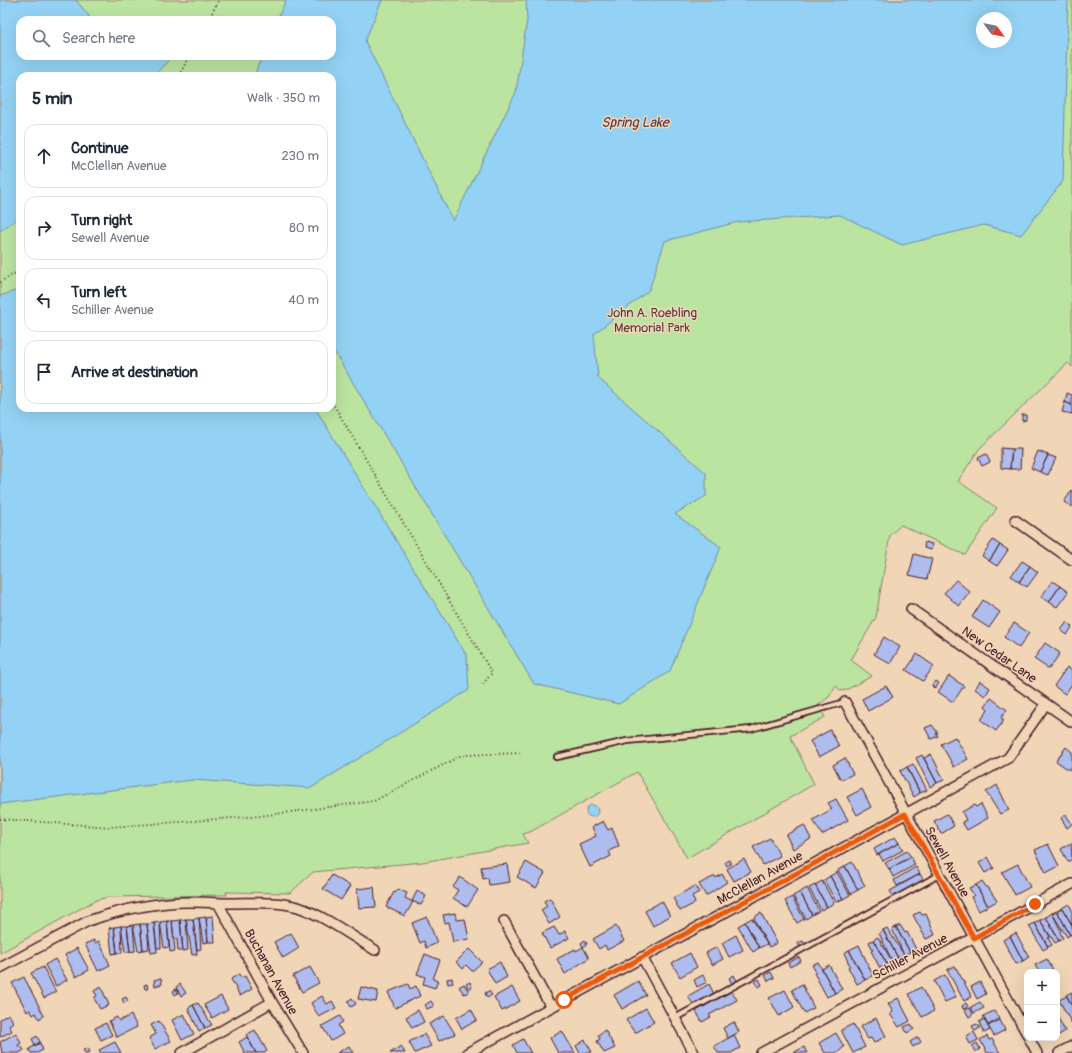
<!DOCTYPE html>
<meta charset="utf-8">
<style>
body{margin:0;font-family:Pangolin,sans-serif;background:#f6f6f7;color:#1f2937}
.controls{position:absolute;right:12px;bottom:12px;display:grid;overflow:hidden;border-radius:8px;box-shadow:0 4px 16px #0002}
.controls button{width:36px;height:36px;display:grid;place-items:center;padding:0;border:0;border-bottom:1px solid #e0e1e3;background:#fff;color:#1f2937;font:20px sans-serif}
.compass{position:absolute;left:976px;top:12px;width:36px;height:36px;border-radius:50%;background:#fff;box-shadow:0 4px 16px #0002;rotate:123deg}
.stop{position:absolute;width:12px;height:12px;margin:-9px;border:3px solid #ea580c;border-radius:50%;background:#fff}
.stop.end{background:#ea580c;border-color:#fff;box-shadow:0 1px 4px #0008}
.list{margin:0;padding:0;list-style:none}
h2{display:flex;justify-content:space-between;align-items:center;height:52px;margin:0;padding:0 16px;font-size:17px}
h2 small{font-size:13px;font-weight:400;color:#747a83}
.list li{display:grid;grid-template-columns:26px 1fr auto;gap:12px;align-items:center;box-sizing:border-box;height:64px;margin:0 8px 8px;padding:0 8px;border:1px solid #e0e1e3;border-radius:12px}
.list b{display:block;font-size:15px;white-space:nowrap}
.list p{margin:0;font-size:13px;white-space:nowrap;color:#747a83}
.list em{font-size:13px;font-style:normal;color:#747a83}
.icon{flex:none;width:22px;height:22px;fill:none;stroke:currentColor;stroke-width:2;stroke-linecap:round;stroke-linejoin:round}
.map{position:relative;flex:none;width:1072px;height:1053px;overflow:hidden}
.search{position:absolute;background:#fff;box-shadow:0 4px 16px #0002;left:16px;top:16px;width:320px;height:44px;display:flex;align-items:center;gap:10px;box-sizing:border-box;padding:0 14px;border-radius:12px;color:#747a83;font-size:15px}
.panel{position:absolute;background:#fff;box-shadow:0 4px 16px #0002;left:16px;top:72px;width:320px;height:340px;border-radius:12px}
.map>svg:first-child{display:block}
.green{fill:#bbe4a1;stroke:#828266;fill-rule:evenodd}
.water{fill:#93d2f4;stroke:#768aa4;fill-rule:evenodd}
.building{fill:#aebded;stroke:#4a1f2b}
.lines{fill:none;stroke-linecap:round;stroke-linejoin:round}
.service-casing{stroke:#4a1f2b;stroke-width:8}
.minor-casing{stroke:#4a1f2b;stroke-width:12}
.path{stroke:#4a1f2b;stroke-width:2;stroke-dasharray:1 3;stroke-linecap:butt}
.service{stroke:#f0d6b7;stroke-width:4.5}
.minor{stroke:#f0d6b7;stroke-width:9}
.route{stroke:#ea580c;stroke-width:5}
.labels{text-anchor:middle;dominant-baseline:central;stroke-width:3;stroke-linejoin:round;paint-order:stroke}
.park-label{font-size:13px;fill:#5b3d3d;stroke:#f0d6b7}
.street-label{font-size:13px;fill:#4a1f2b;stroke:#f0d6b7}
.water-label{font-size:14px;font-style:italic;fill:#553a49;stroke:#f0d6b7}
</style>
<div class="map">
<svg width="1072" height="1053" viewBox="0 0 1072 1053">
<rect width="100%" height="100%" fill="#f0d6b7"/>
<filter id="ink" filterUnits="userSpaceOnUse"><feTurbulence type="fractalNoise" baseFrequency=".025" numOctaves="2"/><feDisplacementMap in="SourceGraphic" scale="8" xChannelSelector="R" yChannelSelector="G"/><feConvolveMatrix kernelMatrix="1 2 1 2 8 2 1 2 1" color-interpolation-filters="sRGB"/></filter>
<g filter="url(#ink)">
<path class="green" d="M0,0h1072v367l-4,-4 -89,86 -21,32 39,27 -32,47 -64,-30 -11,10 -14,82 -25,43 21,16 -26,14 -6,1 -4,-6 -7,12 -11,8 7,12 -35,19 24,48 -127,74 -50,-86 -107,60 -7,2 5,9 -105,19 -110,10 -23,21 -64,-1 1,3 -119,2 -12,3 -96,53zM982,18h24v24h-24zM20,20h312v36h-312zM20,76h312v332h-312z"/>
<path class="water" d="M0,0h76l16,20h-72v36h152l-18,20h-134v141l-20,14z
M286,0h96l-17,41 88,180 63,-129 11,-72 -1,-20h542l-1,29 1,3 -1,1 -4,148 -42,54 -37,-10 -82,20 -62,-30 -102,7 -73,19 -16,49 -55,44 4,44 108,95v23l-31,18 46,33 -51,124 -51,33 -85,-20 -202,-336v-272h-78l8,-20h70v-36h-55zM982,18h24v24h-24z
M20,286v122h295l152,248 2,34 -158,98 -119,-8 -192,24v-508l15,-5z
M586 811a6 6 0 1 1 12 0a6 6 0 1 1-12 0Z"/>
<path class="building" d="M1067,393l5,2v10l-7,-3z
M1065,402l7,3v9l-10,-2z
M1022,415h4v5l-4,1z
M1001,448l11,1 -2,20 -9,-1z
M1012,449h9l-1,20h-10z
M1038,451l10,4 -8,17 -9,-4z
M986,454l4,8 -8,4 -4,-8z
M1048,455l8,3 -8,17 -8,-3z
M1072,490v17l-8,-5z
M993,540l7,5 -11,16 -7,-5z
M925,542l7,2 -1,6 -7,-2z
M1000,545l8,5 -11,16 -8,-5z
M914,554l18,5 -5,20 -18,-4z
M1022,561l8,5 -11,16 -8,-6z
M1030,566l8,6 -11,15 -8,-5z
M956,580l14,12 -11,14 -15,-13z
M1052,581l8,5 -11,16 -8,-5z
M1060,586l8,6 -11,15 -8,-5z
M983,600l17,12 -11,16 -17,-11z
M1067,622l5,5 -5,8 -6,-5z
M1014,623l15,10 -10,15 -15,-11z
M884,637l16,10 -10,17 -16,-10z
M1045,643l15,10 -11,16 -15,-10z
M917,654l17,12 -11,15 -17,-11z
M1067,667l5,4v13l-7,10 -11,-8z
M949,676l15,10 -11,16 -15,-10z
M936,681l3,2 -4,6 -3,-3z
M980,681l10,7 -5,8 -10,-7z
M886,686l7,11 -25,14 -6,-12z
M991,698l16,12 -6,8 3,2 -8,11 -15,-11 7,-11 -3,-3z
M932,725l6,8h-2l2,3 -7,3 -6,-11z
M830,730l9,16 -20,11 -9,-16z
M955,737l13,22 -14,8 -13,-23z
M1066,747l6,5v14l-3,4 -13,-9z
M931,754l13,26 -7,3 -13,-25z
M922,755l15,28 -7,4 -14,-29z
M845,758l8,16 -12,6 -8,-15z
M913,764l14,26 -7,3 -13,-26z
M907,767l13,26 -6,4 -14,-26z
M997,785l12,25 -9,4 -14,-22z
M862,789l9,18 -14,8 -10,-18z
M836,799l12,21 -26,15 -9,-15 19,-11 -4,-6z
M981,804l7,14 -21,12 -5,-8 4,-2 -4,-8 12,-7 2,2z
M947,814l7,12 -13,8 -7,-13z
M1066,815l6,9 -5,4 -6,-10z
M603,821l5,9 4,-2 7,18 -10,5 2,5 -21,11 -11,-23 17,-8 -4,-9z
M804,825l7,14 -18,10 -7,-14z
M895,837l4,6 -22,12 -3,-6z
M770,838l10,18 -17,9 -10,-18z
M899,843l4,7 -20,11 -4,-7z
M1071,843l1,16 -4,3 -7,-13z
M1048,844l11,22 -13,7 -11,-23z
M907,851l4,6 -22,12 -4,-6z
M911,857l4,8 -22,12 -4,-8z
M988,857l6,11 -9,5 -6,-10z
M744,859l7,13 -17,9 -7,-12z
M729,860l2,4 -4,2 -2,-4z
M526,862l19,11 -9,15 -19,-11z
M852,862l13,24 -7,4 -13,-24z
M507,864l3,18 -21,3 -1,-7 -5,1 -2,-12z
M1018,864l12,23 -15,8 -13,-23z
M845,866l13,24 -7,4 -13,-24z
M916,867l4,7 -23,12 -3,-6z
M837,872l13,23 -7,4 -13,-23z
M722,874l5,8 -21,14 -7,-12 16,-8 1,2z
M920,874l4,7 -30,17 -4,-7z
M332,875l18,11 -9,14 -18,-11z
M830,876l13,23 -7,3 -12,-22z
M460,877l18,13 -11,17 -14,-9 5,-8 -5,-3z
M822,881l12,22 -7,4 -12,-22z
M982,881l5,7 1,-1 9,14 -9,5 -12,-21z
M815,885l12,22 -6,3 -12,-22z
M976,885l12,21 -9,5 -8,-14 3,-2 -5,-7z
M695,886l4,6 -7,4 3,7 -15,8 -7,-13z
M374,887l2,20 -17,1 -2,-19z
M807,888l12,23 -7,4 -12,-23z
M398,889l9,4 -2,5 8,4 -8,14 -19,-9 8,-15 1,1z
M417,891l9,5 -5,9 -9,-4z
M800,892l12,23 -6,4 -13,-23z
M792,897l12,22 -7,4 -12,-22z
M550,898l10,19 -11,7 -8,-14 6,-4 -3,-5z
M662,901l8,15 -17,10 -8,-15z
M1069,904l3,6v15l-10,-17z
M1062,908l10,17v9l-2,1 -13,-24z
M1057,911l13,24 -3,2 -15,-24z
M920,912l2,3 4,-1 9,21 -9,4 -13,-24z
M455,913l2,7 8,-1 4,20 -16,3 -4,-20 -4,1 -2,-8z
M761,913l16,30 -8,4 -14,-26 -1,-4z
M1052,913l9,18 -1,1 3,6 -4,3 -13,-24z
M213,916l2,26h-7l-2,-25z
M206,917l2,25 -5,1 -4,-25z
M427,917l10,26 -11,5 -2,-7 -4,2 -8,-20z
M1046,917l13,24 -4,2 -15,-23z
M199,918l2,31 -4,1 -4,-31z
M752,918l15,26 -8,4 -14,-26z
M186,919h7l4,35 -5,1z
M186,919l2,31 -5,1 -3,-31z
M180,920l3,31h-5l-1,-12h-3l-2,-18z
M1040,920l10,17 -2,1 4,7 -4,2 -13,-24z
M167,921h5l3,30 -5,1z
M167,921l2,26 -5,1 -4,-26z
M160,922l1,26h-4l-3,-25z
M745,922l14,26 -6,4 -15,-26z
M154,923l3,29 -6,1 -4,-29z
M1035,923l13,24 -5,3 -14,-24z
M140,924h7l2,25 -6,1z
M140,924l3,26 -5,1 -5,-26z
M133,925l2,26 -5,1 -3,-26z
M900,925l5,8 2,-1 9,17 -6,3 -14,-25z
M121,926h6l3,26h-5z
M121,926l1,27h-5l-3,-26z
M616,926l8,15 -17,9 -2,-5 -6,4 -6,-10z
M114,927l3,26 -5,1 -3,-26z
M554,927l5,8 6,-4 4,7 -19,10 -8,-15z
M896,927l14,25 -6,3 -12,-26z
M887,928l17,27 -6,3 -15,-28z
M883,930l15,28 -6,3 -13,-28z
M291,933l8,15 -16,10 -9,-16z
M1016,933l13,24 -6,4 -13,-25z
M736,935l7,15 -14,7 -7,-14z
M1010,936l13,25 -7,3 -13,-24z
M878,937l14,24 -5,3 -14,-24z
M94,940l1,3 4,-2 11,24 -12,6 -13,-27z
M585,940l2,4 -4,3 -2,-4z
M873,940l14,24 -7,4 -9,-17 2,-1 -4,-8z
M803,941l2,3 -5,3 -2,-4z
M859,945l14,31 -8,4 -16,-30z
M583,947l6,11 -24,16 -8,-15 18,-10 1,2z
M717,947l6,12 -11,6 -6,-12z
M77,948l12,22 -13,7 -11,-22z
M469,949l13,13 -10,9 -6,-6 -3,4 -7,-7z
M849,950l16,30 -8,4 -9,-17 2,-1 -6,-13z
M690,953l7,14 -17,10 -8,-14z
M425,954l15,6 -7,19 5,2 -3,7 -12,-4 2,-7 -8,-3z
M799,957l2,4 -11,6 -2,-4z
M55,959l12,21 -11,6 -11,-21z
M1047,959l6,11 -14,2 -4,-7z
M500,962l7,15 -12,7 -8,-15z
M818,962l17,31 -8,4 -13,-24 2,-1 -4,-7z
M829,965l13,24 -7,4 -13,-24z
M955,966l17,31 -8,4 -17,-31z
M43,967l13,25 -12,6 -13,-25z
M310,967l9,16 -17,9 -9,-16z
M771,972l3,6 -6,3 -3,-6z
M239,974l2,4 4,-2 7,13 -12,7 -9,-17z
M703,975l4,7 -10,5 -3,-7z
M734,975l3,6 -5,3 -3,-6z
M945,975l11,22 -11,5 -11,-21z
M24,977l20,39 -5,3 -3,-6 -3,2 -3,-5 -3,2 -15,-29z
M161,978l1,6 -7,2 -1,-6z
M452,978l1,5 -5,1 -1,-5z
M759,979l3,6 -4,2 -4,-6z
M638,981l8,14 -24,14 -8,-14z
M470,982l2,5 -3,2 -3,-5z
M980,982l6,12 -9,5 -6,-12z
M147,984l1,5h-3l-1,-4z
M180,984l6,9 -5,3 -5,-9z
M408,984l2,5 6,-3 4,10 -25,12 -7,-16z
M464,984l5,8 -5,2 -5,-7z
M709,984l6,12 -21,10 -6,-10z
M802,984l12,24 -10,5 -12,-23z
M101,987l8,18 -9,4 -6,-11 3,-2 -3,-5z
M361,987l17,4 -2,11 -18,-3z
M512,987l8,14 -18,10 -8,-14z
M921,987l13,24 -12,6 -13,-23z
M176,989l2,4 -3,2 -2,-4z
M785,990l9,17 -15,9 -10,-18z
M489,991l3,4 -5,3 -2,-5z
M732,991l5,9 -28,15 2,2 -9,5 -6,-11z
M1072,992v14l-6,-11z
M221,996l7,13 -16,9 -8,-13z
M322,996l5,8 5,-3 4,7 -17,9 -8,-14z
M1067,996l5,10v18l-13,-24z
M126,997l2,4 -4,2 -2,-4z
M352,998l4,6 -5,3 -3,-6z
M898,998l12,23 -11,6 -9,-13 3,-2 -5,-8z
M431,1001l3,5 -7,3 -2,-4z
M980,1002l4,6 -10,5 -3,-6z
M198,1003l14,22 -7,3 -12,-23z
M966,1003l2,4 -5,2 -1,-3z
M193,1005l12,23 -6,3 -11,-23z
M646,1008l8,14 -19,11 -9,-13z
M970,1008l3,6 -4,3 -4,-7z
M471,1009l6,11 -15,9 -6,-11z
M418,1010l6,12 -12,6 -6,-11z
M994,1011l5,8 -11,6 -5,-9z
M9,1014l4,8 -4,3 3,6 -12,6v-18z
M184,1014l10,20 -12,6 -10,-20z
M131,1015l6,12 -20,10 -8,-16 8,-4 2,4z
M340,1016l3,6 -5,3 5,9 -12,7 -9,-15z
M444,1016l11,18 -16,7 -10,-17z
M1057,1016l8,15 -6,4 -2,-3z
M876,1018l10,18 -12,7 -3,-5 -3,1 -8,-12z
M984,1019l6,11 -6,3 -5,-11z
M1000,1020l5,10 -11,6 -6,-10z
M159,1021l12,20 -16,8 -6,-11 7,-4 -5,-9z
M734,1022l5,10 -11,6 -5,-10z
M106,1023l6,12 -11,5 -6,-12z
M853,1024l12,23 -12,6 -12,-23z
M911,1024l3,5 -7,4 -3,-6z
M977,1024l3,4 -5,3 -3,-5z
M255,1030l12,21 -3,2h-8l-10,-18z
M605,1030l10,18 -11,5 -7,-12 3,-2 -2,-4z
M562,1031l13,22h-17l-8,-15z
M974,1032l4,8 -8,4 -4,-8z
M16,1033l5,10 -3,2 1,2 2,-1 3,4 -5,3h-17l-2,-11z
M836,1033l8,14 -7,6h-12l-6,-10z
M424,1034l7,12 -16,7 -6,-11z
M734,1035l6,13 -9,5h-13l-4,-7z
M37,1036l3,6 -5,3 -3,-6z
M987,1036l2,4 3,-1 8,14h-13l-7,-13z
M247,1037l9,16h-11l-6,-11z
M918,1037l3,5 -8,5 -3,-5z
M523,1039l8,14h-14l-4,-8z
M585,1040l7,12 -12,1 -4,-7z
M115,1042l6,11h-20l-2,-3z
M40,1043l3,7 -6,3h-6l-2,-4z
M977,1043l3,6 -5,3 -3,-6z
M349,1046l4,7h-16z
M401,1046l4,7h-15z
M804,1047l3,6h-14z
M88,1048l2,4 -5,1 -2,-3z"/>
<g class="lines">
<g class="service-casing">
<path id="service" d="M557,757l70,-16 124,-12 94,-27
M675,1018l264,-143"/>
</g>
<g class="minor-casing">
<path id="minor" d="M1015,520l57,40
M911,609l161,113
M845,702l182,332
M218,903l54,99 31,51
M504,921l47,86
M642,957l52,96
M0,968l88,-47c32,-11 66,-19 101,-19 14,0 28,1 43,1 22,0 45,-2 66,4 27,9 53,29 77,43
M1029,1038l8,15
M182,1053l90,-51
M467,1053l541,-295 38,-54
M761,1053l311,-169
M1059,1053l13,-7"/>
</g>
<path class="path" d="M208,20l11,-20
M179,76l10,-20
M0,282l20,-12
M332,402l160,271 -11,13
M0,819l110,8 150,-11 114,-15 88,-46 61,-2"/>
<use href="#service" class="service"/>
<use href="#minor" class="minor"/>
</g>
</g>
<g class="lines" filter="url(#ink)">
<path class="route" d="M564,1000l341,-186 69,124 61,-34"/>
</g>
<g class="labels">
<g class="park-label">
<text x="652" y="313">John A. Roebling<tspan x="652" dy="15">Memorial Park</tspan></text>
</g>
<g class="street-label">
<text transform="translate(999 655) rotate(35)">New Cedar Lane</text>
<text transform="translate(947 862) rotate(61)">Sewell Avenue</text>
<text transform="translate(760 878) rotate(-29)">McClellan Avenue</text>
<text transform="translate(910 957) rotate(-28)">Schiller Avenue</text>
<text transform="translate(271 972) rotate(61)">Buchanan Avenue</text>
</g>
<g class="water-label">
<text x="635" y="122">Spring Lake</text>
</g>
</g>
</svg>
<div class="controls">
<button>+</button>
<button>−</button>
</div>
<svg class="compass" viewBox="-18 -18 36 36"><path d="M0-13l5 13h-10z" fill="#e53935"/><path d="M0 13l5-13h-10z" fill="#747a83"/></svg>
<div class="stop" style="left:564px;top:1000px"></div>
<div class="stop end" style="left:1035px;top:904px"></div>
<div class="search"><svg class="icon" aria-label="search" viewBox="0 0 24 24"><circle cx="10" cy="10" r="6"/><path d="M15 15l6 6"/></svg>Search here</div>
<section class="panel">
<h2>5 min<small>Walk · 350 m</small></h2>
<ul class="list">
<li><svg class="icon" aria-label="ahead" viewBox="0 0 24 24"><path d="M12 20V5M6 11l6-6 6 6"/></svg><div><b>Continue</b><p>McClellan Avenue</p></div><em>230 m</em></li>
<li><svg class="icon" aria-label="right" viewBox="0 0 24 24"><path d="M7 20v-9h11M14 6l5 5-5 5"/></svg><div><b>Turn right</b><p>Sewell Avenue</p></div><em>80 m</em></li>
<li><svg class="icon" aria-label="left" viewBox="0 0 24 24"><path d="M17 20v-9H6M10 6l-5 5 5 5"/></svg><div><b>Turn left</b><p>Schiller Avenue</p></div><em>40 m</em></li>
<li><svg class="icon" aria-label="arrive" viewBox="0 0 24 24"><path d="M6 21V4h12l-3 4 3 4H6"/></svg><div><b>Arrive at destination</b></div></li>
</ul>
</section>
</div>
